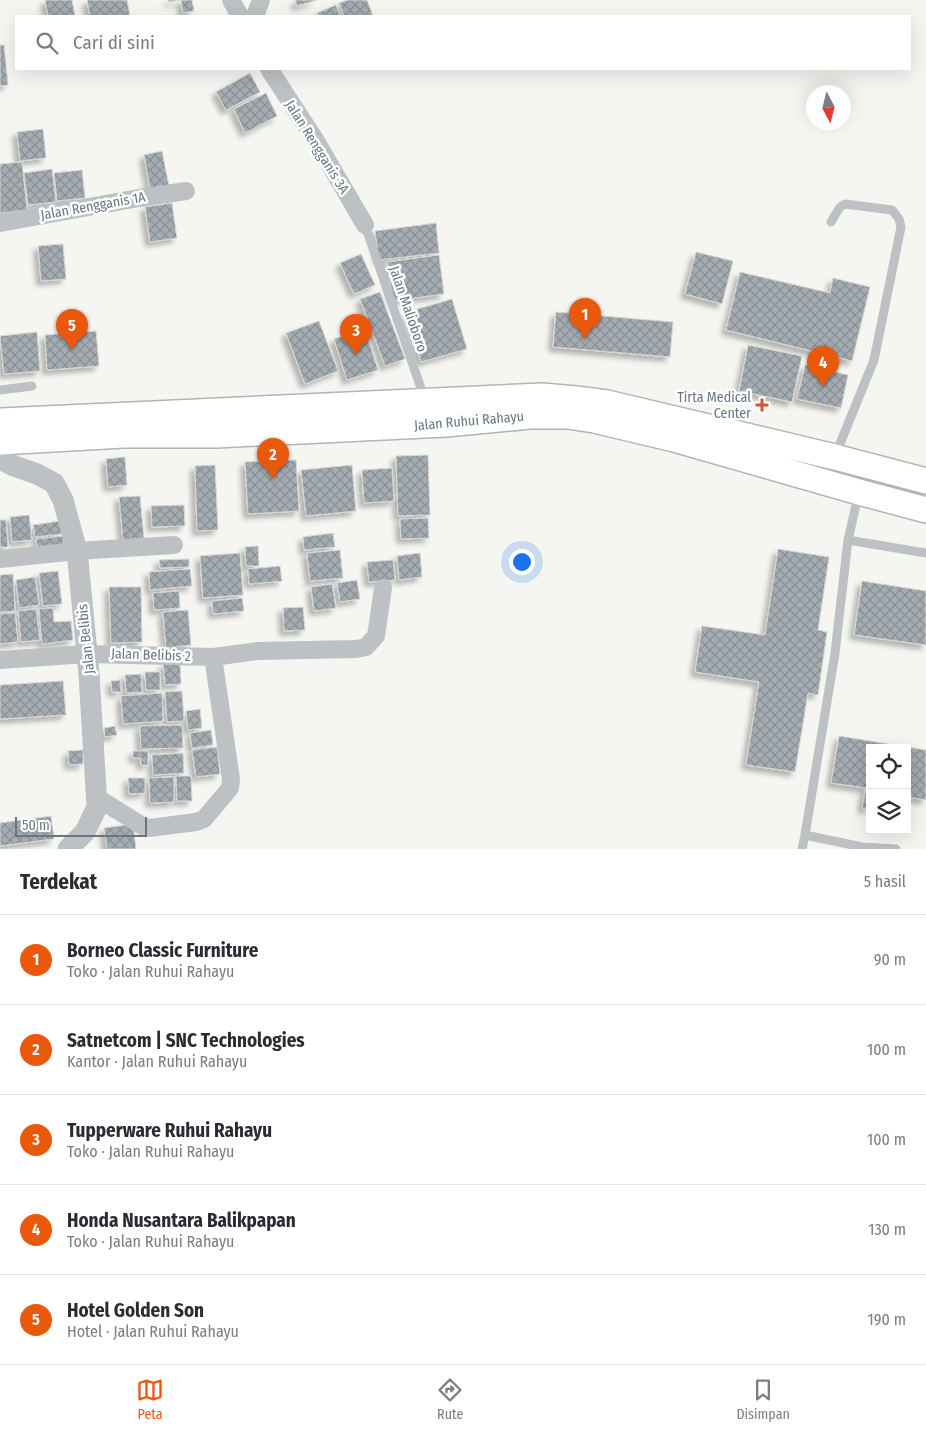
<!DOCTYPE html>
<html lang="id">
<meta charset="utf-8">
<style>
body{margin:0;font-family:"Fira Sans Condensed",sans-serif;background:#f2f2f3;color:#2b2b33}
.controls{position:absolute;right:15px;bottom:15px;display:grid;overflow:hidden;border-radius:0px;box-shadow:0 5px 20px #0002}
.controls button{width:45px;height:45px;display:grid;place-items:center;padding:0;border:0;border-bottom:1px solid #e1e1e2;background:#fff;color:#2b2b33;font:25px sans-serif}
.compass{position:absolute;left:806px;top:85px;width:45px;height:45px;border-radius:50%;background:#fff;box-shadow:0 5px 20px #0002;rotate:173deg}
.scale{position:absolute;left:15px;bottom:12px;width:132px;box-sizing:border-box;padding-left:5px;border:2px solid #677680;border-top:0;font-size:14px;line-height:18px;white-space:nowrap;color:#677680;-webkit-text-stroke:4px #fff;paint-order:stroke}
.you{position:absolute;left:521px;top:561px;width:18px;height:18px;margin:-12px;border:4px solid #fff;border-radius:50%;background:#1a73e8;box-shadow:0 0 0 8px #1a73e833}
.badge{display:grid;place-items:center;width:32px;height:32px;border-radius:50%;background:#ea580c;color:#fff;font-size:16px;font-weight:700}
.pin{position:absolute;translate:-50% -41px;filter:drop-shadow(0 1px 2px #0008)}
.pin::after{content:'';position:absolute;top:26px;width:18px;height:15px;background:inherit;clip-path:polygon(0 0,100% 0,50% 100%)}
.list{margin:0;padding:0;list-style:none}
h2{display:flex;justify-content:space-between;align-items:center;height:65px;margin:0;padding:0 20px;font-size:21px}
h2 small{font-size:16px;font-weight:400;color:#7c7c81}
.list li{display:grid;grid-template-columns:32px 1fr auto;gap:15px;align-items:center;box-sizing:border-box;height:90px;padding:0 20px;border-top:1px solid #e1e1e2}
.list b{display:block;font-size:19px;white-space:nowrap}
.list p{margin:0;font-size:16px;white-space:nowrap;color:#7c7c81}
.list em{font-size:16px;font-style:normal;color:#7c7c81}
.icon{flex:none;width:28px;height:28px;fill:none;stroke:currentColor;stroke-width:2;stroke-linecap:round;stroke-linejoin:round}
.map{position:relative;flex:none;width:926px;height:849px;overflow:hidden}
.search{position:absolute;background:#fff;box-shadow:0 5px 20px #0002;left:15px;right:15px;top:15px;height:55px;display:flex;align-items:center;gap:12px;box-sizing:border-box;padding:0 18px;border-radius:0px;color:#7c7c81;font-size:19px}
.sheet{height:515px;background:#fff}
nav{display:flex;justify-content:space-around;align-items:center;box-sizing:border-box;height:70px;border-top:1px solid #e1e1e2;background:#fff;font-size:14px;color:#7c7c81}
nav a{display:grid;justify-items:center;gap:2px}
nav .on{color:#ea580c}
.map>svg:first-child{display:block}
.building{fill:url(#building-cross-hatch);stroke:#d7d7d5;filter:url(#shadow)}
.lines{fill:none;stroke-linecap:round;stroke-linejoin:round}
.secondary-casing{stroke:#afb5b8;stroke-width:28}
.service{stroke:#bdc1c4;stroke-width:9}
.minor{stroke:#bdc1c4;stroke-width:18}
.tertiary{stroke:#bdc1c4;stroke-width:21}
.secondary{stroke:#fff;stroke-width:25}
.poi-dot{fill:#d25435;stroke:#fff;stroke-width:2}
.labels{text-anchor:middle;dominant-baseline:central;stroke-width:5;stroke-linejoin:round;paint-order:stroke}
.street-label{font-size:14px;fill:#677680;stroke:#fff}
.poi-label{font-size:14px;fill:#677680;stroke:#fff;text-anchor:end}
</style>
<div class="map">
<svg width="926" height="849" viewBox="0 0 926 849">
<defs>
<pattern id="building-cross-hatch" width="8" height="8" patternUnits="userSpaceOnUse" patternTransform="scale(1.25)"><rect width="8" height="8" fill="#a5acb1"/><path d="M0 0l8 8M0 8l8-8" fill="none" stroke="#8a9195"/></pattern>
<filter id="shadow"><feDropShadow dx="-4.5" dy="4.5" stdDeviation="2.5" flood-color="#0004"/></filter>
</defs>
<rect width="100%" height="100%" fill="#f5f5f2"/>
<path class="building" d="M45,0h27l3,16h-27z
M87,0h40l3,16h-40z
M168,0h24l2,11 -11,2 -2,-13 -12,2z
M295,0h22l-20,6z
M348,0h19l6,16h-29l-5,-13z
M336,5l4,11h-22l-1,-3z
M0,45h4l4,40 -8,1z
M250,73l10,19 -34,18 -10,-18z
M266,93l11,23 -32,17 -11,-24z
M43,129l3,29 -26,3 -3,-29z
M162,151l7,35 -19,3 -6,-34z
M22,162l5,48 -27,3v-49z
M52,169l4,33 -28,3 -4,-32z
M82,170l3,28 -28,3 -3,-28z
M172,203l5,35 -27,4 -5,-35z
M436,223l3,30 -60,7 -4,-29z
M63,244l3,35 -25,2 -3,-35z
M696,252l37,9 -11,43 -37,-10z
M361,254l14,31 -21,9 -14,-31z
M439,255l5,39 -51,7 -6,-39z
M740,272l90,21 3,-15 37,9 -18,74 -126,-31z
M380,292l25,67 -20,7 -25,-67z
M452,299l15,50 -46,13 -14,-50z
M556,312l117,10 -3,35 -117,-10z
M319,321l19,50 -33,13 -19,-51z
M365,329l13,41 -31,10 -13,-41z
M96,331l3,35 -52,4 -2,-35z
M37,332l3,39 -36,3 -4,-38z
M748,345l54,11 -10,46 -53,-11z
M805,365l43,10 -7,33 -44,-9z
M428,455l2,60 -32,1 -2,-60z
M125,457l2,28 -19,2 -2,-28z
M296,460l3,51 -51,3 -3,-52z
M215,465l3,65 -21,1 -2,-65z
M352,465l4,46 -50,5 -5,-46z
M392,468l2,33 -30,2 -2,-33z
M140,496l4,42 -21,2 -4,-43z
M184,505l1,21 -33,1 -1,-21z
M29,515l3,25 -20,2 -2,-25z
M428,518l1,20 -28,1 -1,-20z
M0,520h6l2,27h-8z
M60,521l2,13 -27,3 -2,-12z
M333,533l2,14 -31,3 -1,-13z
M63,536l1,15 -26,2 -2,-14z
M258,546l1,20h-13l-1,-19z
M778,549l51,8 -11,73 9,2 -9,63 -10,-2 -13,79 -49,-7 13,-83 -64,-10 7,-46 63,9z
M340,550l3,28 -33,3 -3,-28z
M240,553l3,42 -40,3 -3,-42z
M420,553l2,24 -23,3 -2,-24z
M189,559v8l-29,1 -1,-8z
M393,560l2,20 -26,2 -2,-20z
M280,566l2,15 -33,3 -1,-15z
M190,569l2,17 -42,4 -1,-18z
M58,571l4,33 -19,2 -4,-33z
M13,574l2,37 -15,1v-37z
M35,577l4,28 -20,3 -3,-28z
M357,580l3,19 -20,3 -3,-19z
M862,581l64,10v54l-72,-10z
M332,584l4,24 -22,3 -3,-24z
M109,587h32l1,55 -31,1z
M179,591l1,17 -26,2 -1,-17z
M242,598l2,13 -31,3 -1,-13z
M303,607l2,23 -21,1 -1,-23z
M53,608l1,14 17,-1 2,19 -31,4 -3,-35z
M36,609l4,31 -19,2 -3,-31z
M188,610l3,35 -25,3 -3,-36z
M15,613l3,29 -18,2v-30z
M180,663l1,21 -16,1 -2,-21z
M145,672h15v18h-14z
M141,674l1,18 -16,1 -1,-18z
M120,680l1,12h-9l-1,-11z
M63,681l3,34 -66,4v-34z
M182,691l2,30 -17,1 -2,-30z
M162,693l1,28 -40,3 -2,-28z
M200,709l2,19 -14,2 -2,-19z
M182,725l1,23 -42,1 -1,-23z
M115,726l2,9 -12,2 -1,-9z
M211,730l2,15 -21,3 -2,-15z
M839,736l87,14v50l-19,-3v-49h-37v61l-8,-1 4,-20 -35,-5z
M217,747l3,27 -24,3 -4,-27z
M83,750v14l-14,1 -1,-14z
M133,751h15v14h-7v-7h-8z
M183,753l1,20 -31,2 -1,-20z
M176,776h15l1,25h-15z
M174,777v25l-24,1 -1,-25z
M128,778h17v15l-16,1z
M51,816l3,23 -54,7v-23z
M133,824l3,25h-29l-3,-21z"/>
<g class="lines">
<g class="secondary-casing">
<path id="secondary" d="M0,421l542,-25 34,3 31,4 228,54 91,24
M0,442l123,-7h93l230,-11 84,-8h38l26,4 80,19 185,53 67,18"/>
</g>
<path class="service" d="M831,222l9,-15 5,-3 47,6 7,9 2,8 -27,133 -39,96
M365,225l60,175
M0,390l32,-4
M859,492l-11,48 -13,113 -30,182 57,12 34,2
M848,540l78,13
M802,849l3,-14"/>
<path class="minor" d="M231,0l9,16
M255,16l6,-16
M269,69l47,72 49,84
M0,223l139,-25 47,-7
M0,559l77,-8 97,-6
M0,660l87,-6 126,3
M96,797l48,30 5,1 47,-6 8,-3 22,-26 4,-5 1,-9 -18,-122 45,-6 98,-2 10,-2 10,-11 7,-48"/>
<path class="tertiary" d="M0,459l14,7 23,8 17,9 9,17 14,51 12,123 8,133 -12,25 -17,17"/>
<use href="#secondary" class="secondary"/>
</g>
<path class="poi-dot" d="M759.5 397.5h5v5h5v5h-5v5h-5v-5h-5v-5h5z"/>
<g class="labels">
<g class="street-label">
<text transform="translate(317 147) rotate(58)">Jalan Rengganis 3A</text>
<text transform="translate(93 206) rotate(-10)">Jalan Rengganis 1A</text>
<text transform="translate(408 309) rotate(71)">Jalan Malioboro</text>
<text transform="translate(469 421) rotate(-5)">Jalan Ruhui Rahayu</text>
<text transform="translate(86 639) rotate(-96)">Jalan Belibis</text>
<text transform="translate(151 655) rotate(2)">Jalan Belibis 2</text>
</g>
<g class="poi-label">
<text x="751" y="397">Tirta Medical<tspan x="751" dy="16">Center</tspan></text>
</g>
</g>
</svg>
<div class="controls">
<button><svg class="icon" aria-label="locate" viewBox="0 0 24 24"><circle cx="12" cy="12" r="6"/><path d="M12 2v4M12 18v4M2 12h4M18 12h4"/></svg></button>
<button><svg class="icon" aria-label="layers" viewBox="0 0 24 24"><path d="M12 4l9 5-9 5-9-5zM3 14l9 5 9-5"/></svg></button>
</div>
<svg class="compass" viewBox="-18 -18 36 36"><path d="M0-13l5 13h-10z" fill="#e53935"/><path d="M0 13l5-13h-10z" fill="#7c7c81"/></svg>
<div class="scale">50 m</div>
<div class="you"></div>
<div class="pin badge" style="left:585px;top:339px">1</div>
<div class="pin badge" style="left:273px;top:479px">2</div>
<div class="pin badge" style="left:356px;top:355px">3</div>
<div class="pin badge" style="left:823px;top:387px">4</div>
<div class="pin badge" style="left:72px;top:350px">5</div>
<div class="search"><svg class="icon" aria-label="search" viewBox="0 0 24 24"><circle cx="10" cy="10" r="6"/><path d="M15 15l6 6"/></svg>Cari di sini</div>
</div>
<section class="sheet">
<h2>Terdekat<small>5 hasil</small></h2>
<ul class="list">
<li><span class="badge">1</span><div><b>Borneo Classic Furniture</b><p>Toko · Jalan Ruhui Rahayu</p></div><em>90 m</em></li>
<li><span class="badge">2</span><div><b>Satnetcom | SNC Technologies</b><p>Kantor · Jalan Ruhui Rahayu</p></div><em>100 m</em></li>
<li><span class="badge">3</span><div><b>Tupperware Ruhui Rahayu</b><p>Toko · Jalan Ruhui Rahayu</p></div><em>100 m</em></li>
<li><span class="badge">4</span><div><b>Honda Nusantara Balikpapan</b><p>Toko · Jalan Ruhui Rahayu</p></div><em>130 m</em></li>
<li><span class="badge">5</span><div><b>Hotel Golden Son</b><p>Hotel · Jalan Ruhui Rahayu</p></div><em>190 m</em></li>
</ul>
</section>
<nav>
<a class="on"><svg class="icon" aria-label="map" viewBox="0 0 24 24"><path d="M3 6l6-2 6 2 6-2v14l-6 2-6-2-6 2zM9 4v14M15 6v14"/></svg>Peta</a>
<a><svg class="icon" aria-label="directions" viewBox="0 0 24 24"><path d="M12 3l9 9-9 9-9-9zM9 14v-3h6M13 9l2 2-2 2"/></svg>Rute</a>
<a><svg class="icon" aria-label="saved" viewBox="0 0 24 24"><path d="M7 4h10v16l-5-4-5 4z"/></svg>Disimpan</a>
</nav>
